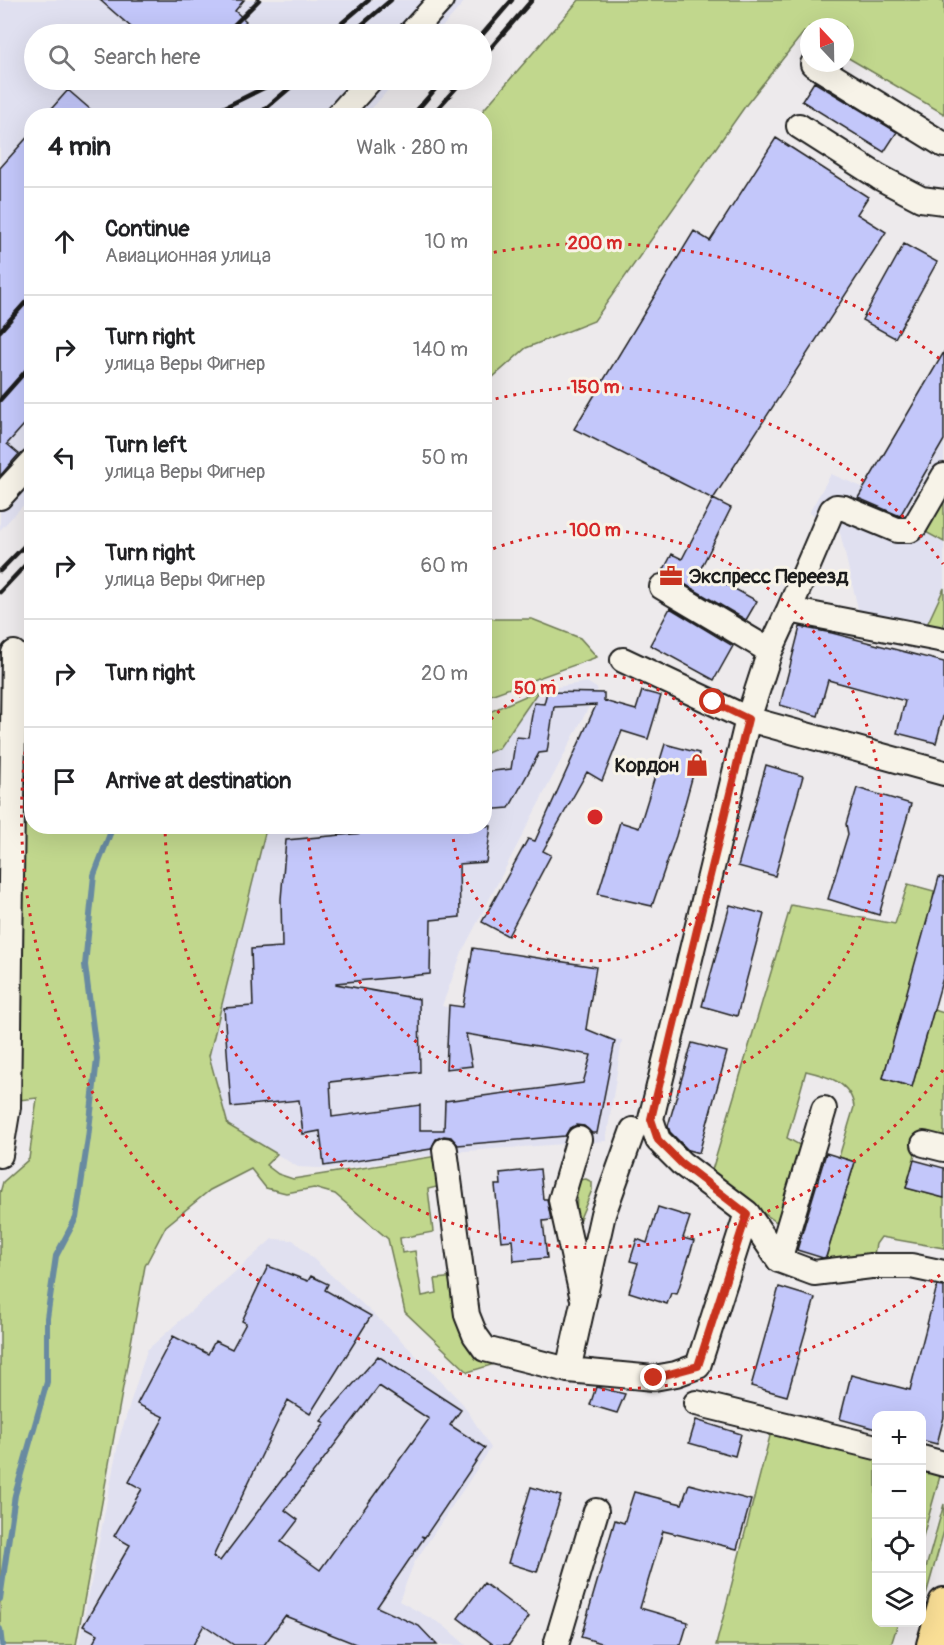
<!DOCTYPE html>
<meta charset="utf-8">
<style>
body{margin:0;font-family:Pangolin,sans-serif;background:#f2f2f2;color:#202124}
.controls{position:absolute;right:18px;bottom:18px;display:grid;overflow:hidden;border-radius:12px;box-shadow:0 6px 24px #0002}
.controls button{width:54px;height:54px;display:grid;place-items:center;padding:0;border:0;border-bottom:2px solid #e0e0e0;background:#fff;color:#202124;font:30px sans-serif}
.compass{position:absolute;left:800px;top:18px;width:54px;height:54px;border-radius:50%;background:#fff;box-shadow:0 6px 24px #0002;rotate:338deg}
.stop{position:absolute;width:18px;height:18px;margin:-14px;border:4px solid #c8321e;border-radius:50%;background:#fff}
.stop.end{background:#c8321e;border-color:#fff;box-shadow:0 2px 6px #0008}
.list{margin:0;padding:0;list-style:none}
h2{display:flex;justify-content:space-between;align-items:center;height:78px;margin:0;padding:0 24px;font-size:26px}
h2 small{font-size:20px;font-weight:400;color:#757577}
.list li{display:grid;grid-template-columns:39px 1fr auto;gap:18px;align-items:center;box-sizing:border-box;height:108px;padding:0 24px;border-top:2px solid #e0e0e0}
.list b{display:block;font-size:22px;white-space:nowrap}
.list p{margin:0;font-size:20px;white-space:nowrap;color:#757577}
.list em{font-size:20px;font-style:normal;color:#757577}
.icon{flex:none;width:33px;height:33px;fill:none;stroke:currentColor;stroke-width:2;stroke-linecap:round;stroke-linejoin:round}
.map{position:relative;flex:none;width:944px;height:1645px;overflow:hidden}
.search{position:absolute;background:#fff;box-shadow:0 6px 24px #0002;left:24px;top:24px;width:468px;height:66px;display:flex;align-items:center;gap:15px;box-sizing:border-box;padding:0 21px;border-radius:33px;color:#757577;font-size:22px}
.panel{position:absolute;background:#fff;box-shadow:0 6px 24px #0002;left:24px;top:108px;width:468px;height:726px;border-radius:24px}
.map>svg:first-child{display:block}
.built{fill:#e0e0f0}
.green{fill:#c1d78d;stroke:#6e7a54;stroke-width:1.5}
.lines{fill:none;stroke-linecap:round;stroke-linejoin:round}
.stream{stroke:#688aa1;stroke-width:6}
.building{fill:#c3c7fa;stroke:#1c1c1c;stroke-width:1.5;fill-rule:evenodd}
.minor-casing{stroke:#1c1c1c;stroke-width:28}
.major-casing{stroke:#1c1c1c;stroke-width:34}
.minor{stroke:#f7f3e8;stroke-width:24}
.major{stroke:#fadf96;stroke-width:30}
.rail{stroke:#1c1c1c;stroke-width:4.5}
.route{stroke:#c8321e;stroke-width:8}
.ring{fill:none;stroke:#d62828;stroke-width:3;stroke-dasharray:3 6}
.labels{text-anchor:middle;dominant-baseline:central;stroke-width:6;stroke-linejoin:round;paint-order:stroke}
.poi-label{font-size:20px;font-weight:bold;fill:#1c1c1c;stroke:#f7f3e8;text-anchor:start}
.centre{fill:#d62828;stroke:#f7f3e8;stroke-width:3}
.ring-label{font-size:18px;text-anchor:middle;font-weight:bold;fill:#d62828;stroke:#f7f3e8;stroke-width:6;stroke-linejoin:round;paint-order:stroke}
</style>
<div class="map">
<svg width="944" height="1645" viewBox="0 0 944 1645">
<rect width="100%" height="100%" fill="#edeaec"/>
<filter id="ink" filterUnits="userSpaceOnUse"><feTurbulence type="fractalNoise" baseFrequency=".0167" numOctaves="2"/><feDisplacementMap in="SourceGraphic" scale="12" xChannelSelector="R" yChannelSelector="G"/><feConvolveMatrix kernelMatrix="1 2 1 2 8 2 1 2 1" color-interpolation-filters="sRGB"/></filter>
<g filter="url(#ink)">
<path class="built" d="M0,0h466l-30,34h-402v46h363l-31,35 -334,1 -1,381 -31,33z
M944,440v191l-85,-18 -21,-89 -29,-11 22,-39 33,14 -5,10 38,22z
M587,682l11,7 -136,263 -20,54 180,34 -16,101 -154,11 -113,17 -41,-2 -70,-42 -19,-69 56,-223 20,-7h199l1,-72 14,-6 40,-58z
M272,1239l21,1 101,93 69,71 28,44 -77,115 -15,38 44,24 23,20h-387l40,-206 28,-89z"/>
<path class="green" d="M579,0h365v114l-99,-58v-29h-36v8l-5,-3 -58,73 -152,216 -68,27 -41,36 -1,-268 -5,-1z
M944,491v51l-24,-13z
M944,588v43l-18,-4z
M484,616l11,3h37l48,19 17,19 -112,40z
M539,690l-40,58 -14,6v-40z
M31,824l1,2 253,1 -20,6 -56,223 19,69 49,29 -11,11 12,9 15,5 144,-23 4,30 -13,3 5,43 -33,6 2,15 13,-2 7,45 15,-3 -2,-14 22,-2 7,44 47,38 -43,13 -63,-60 -17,-73 -53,-45 -21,-6 -28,5 -20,-5 -15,-19 -41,21 -44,36 -21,40 -69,379h-76v-452l3,-11 26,-23 8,-61 -37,4v-275z
M908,884l26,7 -1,11 -50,176 29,9 22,-77 10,3v128l-24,-5 -14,52 38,10v50l-63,-11 -5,7 -2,10 -44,8 -4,-4 29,-96 -16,-5 15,-50c-3,-25 -27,-31 -48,-36l-19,67 18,10 -24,77 -71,-48 81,-272 104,19z
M586,1179l6,3v8l-16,38 1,-44 2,-4z
M771,1432l105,20v170l22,1 -7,22h-175z
M922,1463l20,6 -20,71z
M944,1504v27l-22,78v-27z"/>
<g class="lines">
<path class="stream" d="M0,1599l15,-104 32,-113v-64l9,-62 20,-38 12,-80 9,-79 -12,-94 9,-90 19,-49
M0,1629l2,16"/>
</g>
<path class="building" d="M100,0h144l-9,11 11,10 -11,13h-96z
M814,82l83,50 -13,20 -82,-51z
M68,90l30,26h-53z
M32,132v284l-25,28 12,10 -19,22v-308z
M776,138l92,59 -11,17 29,18 -173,267 -139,-70 120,-198 16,10z
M904,244l33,18 -42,76 -33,-18z
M944,352v88l-44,76 -42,-18z
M713,499l18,9 -31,62 57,31 -11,19 -77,-45 -7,-2 10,-19 10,5z
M670,608l63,38 -19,34 -64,-35z
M800,627l32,6 112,29v51l-8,30 -39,-10 8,-32 -77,-21 -10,36 -38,-11z
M642,691l19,5 -13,43 -26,-8 -20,50 -15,-9 -44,79 8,4 -43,81 -26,-14 46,-83 7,2 61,-136 -42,2 -7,45 -8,1 -30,55 -25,2v-38l27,-3 5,-32 12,1 6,-35 10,1 3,-12 57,1v8l32,9z
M665,744l34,9 -23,83 -24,70 -54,-12 22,-72 19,6z
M766,765l37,11 -28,100 -37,-10z
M857,788l54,16 -32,111 -51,-16 20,-65 -2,-10z
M442,826h49l-5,36 -27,2 1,53 -29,3 -1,54 -94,9v1l83,15 1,73 -90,10 2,35 88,-12v25h24l1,-29 138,-18 8,-28 -125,-21 6,32 -26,3 3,-64 14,2 10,-59 123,19 -10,62 29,12 -18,92h-5l-8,-7 -8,-1 -7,4 -4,7 -107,9 -7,-8 -7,-1 -8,3 -5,10 -107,17 -4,-35 -17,3 -4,-34 -68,7 -7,-99 29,-2 -2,-57 31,-2 -1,-48 5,-59z
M939,877l5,1v96l-32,113 -29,-9z
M730,905l34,9 -27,102 -35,-10z
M692,1043l35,9 -28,101 -11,-3 -18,-18 -2,-6z
M826,1153l29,9 -29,95 -3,1 -26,-8z
M914,1160l30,8v30l-38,-10z
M540,1169l3,30h4l4,21 -8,1 4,37 -33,3 -2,-21 -11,1 -6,-56h6l-1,-12z
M658,1207l32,10 -7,21 11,3 -17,53 -6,-1 -4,11 -38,-12 9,-29 -8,-2 7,-22 10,4z
M268,1266l40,15 3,-5 17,8 -3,6 46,26 -61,98 -22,-14 -75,157 7,4 105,-138 -4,-2 57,-65 83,54 -11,15 35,23 -60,89 -4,-1 3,2 -47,69 42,19 18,19h-79l-73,-29 -21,29h-30l-30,-20 -11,20h-101l6,-11 -15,-8 47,-81 -16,-9 28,-47 -13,-7 35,-65 -27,-13 36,-68 35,18 7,-13 17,8 14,-26 -4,-2zM379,1386l50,33 -109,151 -39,-28 17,-22 -13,-10z
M937,1286l7,1v130l-7,27 -16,-4v-24h-45v13l-36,-10 11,-44 59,15z
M779,1287l36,11 -28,98 -36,-10z
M596,1387l29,7 -8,19 -27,-8z
M696,1420l45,14 -6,22 -46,-13z
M689,1484l62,16 -14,49 -74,-18 -23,77 48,14 -7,23h-73l-27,-8 34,-117 9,3 10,-31 48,12z
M531,1487l30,9 -24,76 -29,-9z
M484,1583l45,34 -20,28h-15l-36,-27z"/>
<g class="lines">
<g class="minor-casing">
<path id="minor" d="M410,34l31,-34
M813,64l131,81
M338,116l32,-36
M799,126l80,51 42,22 23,3
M0,497l32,-35
M789,610l43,-100 4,-3 8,1 53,22h13l5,-4 29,-50
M770,651l19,-41 155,30
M623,660l125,59 196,54
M579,1139l-18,61 21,95
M924,1144l20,5
M445,1150l22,165 8,20 10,14 83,21 86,8 22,-4 22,-8 49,-153 -66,-50 -23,-23 -7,-21 97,-400 22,-68 -108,-64
M0,1155l8,-48 6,-454
M747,1213l32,47 35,13 57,-7h40l33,7
M779,1260l45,-151
M568,1370l35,-156 30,-84
M696,1403l180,44
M922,1458l22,6
M556,1645l40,-134"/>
</g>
<g class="major-casing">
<path id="major" d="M932,1645l12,-42"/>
</g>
<use href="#minor" class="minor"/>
<use href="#major" class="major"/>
<path class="rail" d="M225,34l34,-34
M329,34l40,-34
M351,34l40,-34
M482,35l30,-35
M482,58l50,-58
M207,116l73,-36
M257,116l42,-36
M412,116l31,-36
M431,116l32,-36
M0,331l32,-36
M0,400l32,-36
M0,571l32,-33
M0,592l32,-34"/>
</g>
</g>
<g class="lines" filter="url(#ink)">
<path class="route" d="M654,1378l44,-12 49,-152 -66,-51 -23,-23 -7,-21 97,-400 -35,-17"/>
</g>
<g class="ring">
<path d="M485 726A143 143 0 1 1 452 827"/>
<path d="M485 552A287 287 0 1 1 308 827"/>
<path d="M943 1070A430 430 0 0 1 165 828M487 401A430 430 0 0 1 943 564"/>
<path d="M940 1275A574 574 0 0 1 31 712M485 254A574 574 0 0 1 940 359"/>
</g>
<defs>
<g id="office-bare" transform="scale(1.8)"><path d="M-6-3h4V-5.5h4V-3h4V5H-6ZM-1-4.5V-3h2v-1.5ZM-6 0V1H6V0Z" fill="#c8321e" stroke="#f7f3e8" stroke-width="2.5" paint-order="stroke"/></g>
<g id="shop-bare" transform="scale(1.8)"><path d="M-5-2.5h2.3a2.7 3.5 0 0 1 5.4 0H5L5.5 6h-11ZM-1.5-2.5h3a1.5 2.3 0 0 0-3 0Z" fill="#c8321e" stroke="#f7f3e8" stroke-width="2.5" paint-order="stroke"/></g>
</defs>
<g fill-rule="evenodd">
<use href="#office-bare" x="671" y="576"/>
<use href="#shop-bare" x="697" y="765"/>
</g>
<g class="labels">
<g class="poi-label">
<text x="689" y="576">Экспресс Переезд</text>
<text x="679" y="765" text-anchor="end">Кордон</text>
</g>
</g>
<circle cx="595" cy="817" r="9" class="centre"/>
<g class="ring-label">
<text x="595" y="249">200 m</text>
<text x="595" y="393">150 m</text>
<text x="595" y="536">100 m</text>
<text x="535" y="694">50 m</text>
</g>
</svg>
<div class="controls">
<button>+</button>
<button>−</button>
<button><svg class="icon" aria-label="locate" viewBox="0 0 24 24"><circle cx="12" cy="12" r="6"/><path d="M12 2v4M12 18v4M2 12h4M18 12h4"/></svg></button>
<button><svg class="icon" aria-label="layers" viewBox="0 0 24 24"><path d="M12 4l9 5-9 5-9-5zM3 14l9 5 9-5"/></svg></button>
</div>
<svg class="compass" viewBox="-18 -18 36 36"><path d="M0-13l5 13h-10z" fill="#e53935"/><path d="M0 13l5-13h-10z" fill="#757577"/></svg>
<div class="stop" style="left:713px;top:702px"></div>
<div class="stop end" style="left:654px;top:1378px"></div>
<div class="search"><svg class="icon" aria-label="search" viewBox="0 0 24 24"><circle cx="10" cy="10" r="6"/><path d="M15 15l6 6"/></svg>Search here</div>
<section class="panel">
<h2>4 min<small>Walk · 280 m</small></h2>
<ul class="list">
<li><svg class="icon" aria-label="ahead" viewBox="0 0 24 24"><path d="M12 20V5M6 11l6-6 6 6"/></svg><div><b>Continue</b><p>Авиационная улица</p></div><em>10 m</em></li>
<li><svg class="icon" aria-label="right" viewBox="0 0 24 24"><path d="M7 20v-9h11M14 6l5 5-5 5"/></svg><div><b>Turn right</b><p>улица Веры Фигнер</p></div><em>140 m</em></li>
<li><svg class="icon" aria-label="left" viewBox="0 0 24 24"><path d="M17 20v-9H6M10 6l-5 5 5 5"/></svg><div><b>Turn left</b><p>улица Веры Фигнер</p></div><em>50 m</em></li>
<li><svg class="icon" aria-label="right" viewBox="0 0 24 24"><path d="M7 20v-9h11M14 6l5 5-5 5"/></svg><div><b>Turn right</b><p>улица Веры Фигнер</p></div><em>60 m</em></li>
<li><svg class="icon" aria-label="right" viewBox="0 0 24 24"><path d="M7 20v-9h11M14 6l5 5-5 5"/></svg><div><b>Turn right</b></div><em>20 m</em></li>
<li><svg class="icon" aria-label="arrive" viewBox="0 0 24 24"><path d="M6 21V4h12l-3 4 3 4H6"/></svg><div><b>Arrive at destination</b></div></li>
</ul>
</section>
</div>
